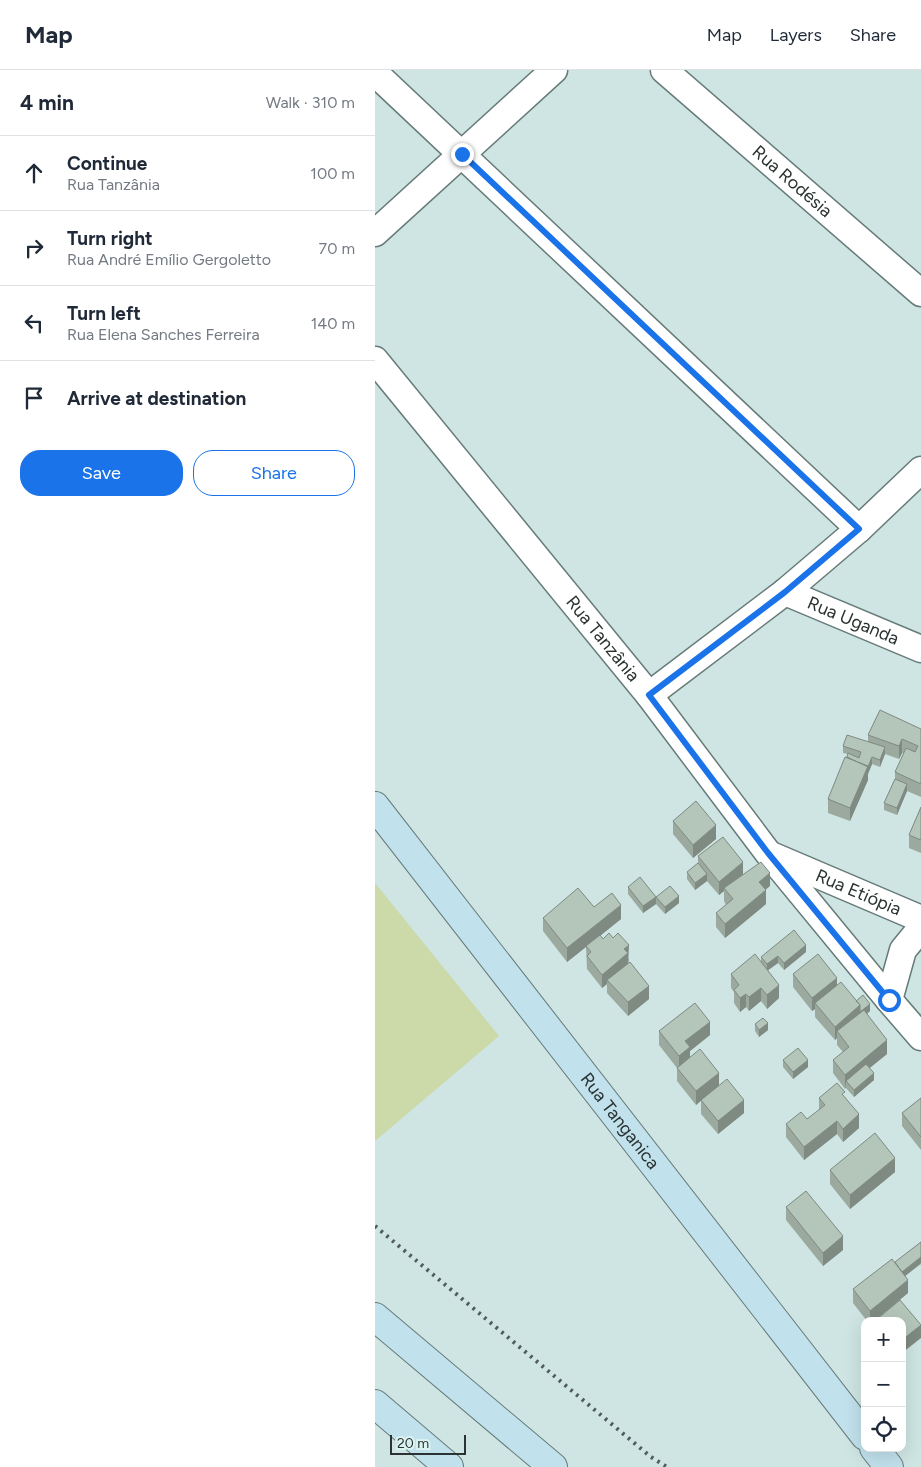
<!DOCTYPE html>
<meta charset="utf-8">
<style>
body{margin:0;font-family:Figtree,sans-serif;background:#f6f6f7;color:#1f2937}
.controls{position:absolute;right:15px;bottom:15px;display:grid;overflow:hidden;border-radius:10px;box-shadow:0 5px 20px #0002}
.controls button{width:45px;height:45px;display:grid;place-items:center;padding:0;border:0;border-bottom:1px solid #e0e1e3;background:#fff;color:#1f2937;font:25px sans-serif}
.scale{position:absolute;left:15px;bottom:12px;width:76px;box-sizing:border-box;padding-left:5px;border:2px solid #2a3332;border-top:0;font-size:14px;line-height:18px;white-space:nowrap;color:#2a3332;-webkit-text-stroke:4px #dbf3f0;paint-order:stroke}
.stop{position:absolute;width:15px;height:15px;margin:-11px;border:4px solid #1a73e8;border-radius:50%;background:#fff}
.stop.end{background:#1a73e8;border-color:#fff;box-shadow:0 1px 5px #0008}
.list{margin:0;padding:0;list-style:none}
h2{display:flex;justify-content:space-between;align-items:center;height:65px;margin:0;padding:0 20px;font-size:21px}
h2 small{font-size:16px;font-weight:400;color:#747a83}
.list li{display:grid;grid-template-columns:32px 1fr auto;gap:15px;align-items:center;box-sizing:border-box;height:75px;padding:0 20px;border-top:1px solid #e0e1e3}
.list b{display:block;font-size:19px;white-space:nowrap}
.list p{margin:0;font-size:16px;white-space:nowrap;color:#747a83}
.list em{font-size:16px;font-style:normal;color:#747a83}
.actions{display:flex;gap:10px;padding:15px 20px}
.actions a{flex:1;padding:11px 0;border:1px solid #1a73e8;border-radius:20px;text-align:center;font-size:18px;color:#1a73e8}
.actions .main{background:#1a73e8;color:#fff}
.icon{flex:none;width:28px;height:28px;fill:none;stroke:currentColor;stroke-width:2;stroke-linecap:round;stroke-linejoin:round}
.map{position:relative;flex:none;width:546px;height:1397px;overflow:hidden}
header{display:flex;align-items:center;gap:30px;box-sizing:border-box;height:70px;padding:0 25px;background:#fff;border-bottom:1px solid #e0e1e3}
header strong{font-size:24px}
nav{display:flex;gap:28px;margin-inline-start:auto;font-size:18px}
main{display:flex}
aside{flex:1;background:#fff}
.map>svg:first-child{display:block}
.green{fill:#ccd9a9}
.lines{fill:none;stroke-linecap:round;stroke-linejoin:round}
.street-casing{stroke:#667b79;stroke-width:29}
.secondary-casing{stroke:#667b79;stroke-width:30}
.street{stroke:#fff;stroke-width:26}
.secondary{stroke:#c1e1ec;stroke-width:28}
.rail{stroke:#505c5b;stroke-width:4;stroke-dasharray:2.5 5;stroke-linecap:butt}
.wall{fill:#9ba99f}
.shaded-wall{fill:#7e8a82}
.building{fill:#b4c5b9;stroke:#7e8a82}
.route{stroke:#1a73e8;stroke-width:6}
.labels{text-anchor:middle;dominant-baseline:central;stroke-width:4.5;stroke-linejoin:round;paint-order:stroke}
.street-label{font-size:18px;fill:#2a3332;stroke:#dbf3f0}
</style>
<header>
<strong>Map</strong>
<nav><a>Map</a><a>Layers</a><a>Share</a></nav>
</header>
<main>
<aside>
<h2>4 min<small>Walk · 310 m</small></h2>
<ul class="list">
<li><svg class="icon" aria-label="ahead" viewBox="0 0 24 24"><path d="M12 20V5M6 11l6-6 6 6"/></svg><div><b>Continue</b><p>Rua Tanzânia</p></div><em>100 m</em></li>
<li><svg class="icon" aria-label="right" viewBox="0 0 24 24"><path d="M7 20v-9h11M14 6l5 5-5 5"/></svg><div><b>Turn right</b><p>Rua André Emílio Gergoletto</p></div><em>70 m</em></li>
<li><svg class="icon" aria-label="left" viewBox="0 0 24 24"><path d="M17 20v-9H6M10 6l-5 5 5 5"/></svg><div><b>Turn left</b><p>Rua Elena Sanches Ferreira</p></div><em>140 m</em></li>
<li><svg class="icon" aria-label="arrive" viewBox="0 0 24 24"><path d="M6 21V4h12l-3 4 3 4H6"/></svg><div><b>Arrive at destination</b></div></li>
</ul>
<div class="actions"><a class="main">Save</a><a>Share</a></div>
</aside>
<div class="map">
<svg width="546" height="1397" viewBox="0 0 546 1397">
<rect width="100%" height="100%" fill="#cee5e3"/>
<path class="green" d="M0,813l124,153 -124,105z"/>
<g class="lines">
<g class="street-casing">
<g id="street">
<path id="s1" d="M289,0l257,223"/>
<path d="M0,3l484,456"/>
<path d="M0,163l179,-163"/>
<path id="s2" d="M0,290l274,335 119,158 121,147 32,37"/>
<path id="s3" d="M410,522l136,57"/>
<path d="M274,625l136,-103 74,-63 62,-59"/>
<path id="s4" d="M396,785l150,64"/>
<path d="M514,930l14,-50 18,-22"/>
</g>
</g>
<g class="secondary-casing">
<g id="secondary">
<path id="s5" d="M0,736l490,630"/>
<path d="M0,1247l178,150"/>
<path d="M0,1334l74,63"/>
<path d="M499,1378l15,19"/>
</g>
</g>
<use href="#street" class="street"/>
<use href="#secondary" class="secondary"/>
<path class="rail" d="M0,1156l276,231 16,10"/>
</g>
<path class="wall" d="M546,659v68l-14,-6 -10,24 -13,-5v-7l11,-24v-7l9,-19h-2l-3,6 -14,-5 -5,13 -8,-3 -4,10v6l-18,41 -22,-8v-14l20,-45 -5,-1v-7l25,-4v-7z
M546,737v46l-12,-5v-13z
M298,751l43,18 -23,19 -20,-24z
M323,786l72,30 -5,4 1,14 -41,34 -9,-11v-14l10,-8 -2,-4v-10l-5,4 -12,-14 -12,9 -8,-11v-7l11,-9z
M253,817l28,10 23,6 -14,11 -9,-10 -13,9 -15,-19z
M219,837l27,12 -21,17 3,3 26,20 -1,5 21,35 -21,17 -21,-23v-9l-5,4 -15,-19 -1,-22 -19,15 -24,-31v-13z
M431,882l-22,18 -6,-7 -10,7 11,28 -12,11 -6,-8 -12,10 -3,-4 -6,5 -6,-9v-11l-3,-4v-14l30,-13v-4z
M418,904l44,11 19,16 14,10 -3,3 20,40 -18,14 5,12 -20,17 -8,-9 -1,1 -12,-16v-13l10,-8 -6,-7v-7l-2,2 -20,-23v-8l-3,2 -19,-24z
M380,954l13,6 -9,7 -4,-6z
M284,961l51,4 -20,16v7l29,28 25,27 -26,21 -17,-20v-14l-5,5 -19,-24v-13l-18,-23z
M408,990l25,7 -15,12 -10,-12z
M470,1027l14,31 -16,14 -6,-8 -33,26 -18,-23v-13l21,-5 12,-9v-12z
M546,1028v52l-19,-24v-13z
M455,1100l65,2 -45,37 -20,-25z
M411,1137l57,43 -20,16 -37,-46z
M546,1172v22l-16,12 3,17 -34,28h-7l-14,-18v-14l42,-27z"/>
<path class="shaded-wall" d="M527,669v14l-3,6v-13z
M510,677v7l-5,13v-7z
M497,687v7l-4,10v6l-18,41v-13z
M532,714v7l-10,24v-7z
M341,755v14l-23,19v-13z
M368,792v13l-19,13v3l-5,4v-13z
M395,803v13l-11,9v-13z
M332,804v7l-12,9v-7z
M391,820v14l-41,34v-14z
M304,826v7l-14,11v-7z
M281,827v7l-13,9v-7z
M246,835v14l-54,43v-14z
M254,875l-1,22 -21,13v4l-5,4v-13l22,-26z
M431,875v7l-22,18v-7z
M403,886v7l-11,8v-7z
M462,908v13l-22,12v6l-3,2v-13z
M404,915v13l-12,11v-14z
M274,916v13l-21,17v-14z
M386,918v13l-12,10v-14z
M371,924v13l-6,5v-14z
M495,934v7l-10,8v-7z
M485,935v14l-23,12v7l-2,2v-13z
M335,952v13l-20,16v9l-11,9v-13l6,-15z
M393,953v7l-9,7v-7z
M512,970v14l-38,31 -3,-4 -1,8v-14z
M433,990v7l-15,12v-7z
M344,1003v13l-23,19v-14z
M499,1003v7l-20,17v-7z
M369,1030v13l-26,21v-13z
M484,1044v14l-16,14v-13z
M462,1051v13l-33,26v-13z
M520,1088v14l-45,37v-14z
M468,1166v14l-20,16v-13z
M546,1186v7l-22,18v-7z
M533,1210v13l-34,28h-4v-10z
M546,1255v13l-19,15v-13z"/>
<path class="building" d="M505,640l41,19v55l-26,-12 11,-24 9,4 3,-6 -16,-7 -3,7 -31,-11z
M472,665l38,12 -5,13 -8,-3 -4,10 -21,-10 1,-4 11,5 2,-6 -18,-6z
M470,687l23,9 -18,42 -22,-9z
M520,709l12,5 -10,24 -13,-5z
M321,731l20,24 -23,20 -20,-24z
M546,737v33l-12,-5z
M348,767l20,25 -24,20 -21,-26z
M386,792l9,11 -11,9 7,8 -41,34 -9,-11 17,-14 -9,-11z
M323,793l9,11 -12,9 -8,-11z
M265,807l16,20 14,-11 9,10 -14,11 -9,-10 -13,9 -15,-19z
M203,818l16,19 18,-14 9,12 -54,43 -24,-30z
M419,860l12,15 -22,18 -6,-7 -11,8 -6,-7z
M234,863l4,5 5,-5 11,12 -5,4 4,4 -26,22 -15,-19 4,-4 -5,-6 14,-11 3,4z
M380,884l24,31 -12,10 -6,-7 -12,9 -3,-3 -6,4 -6,-8 5,-5 -8,-11z
M443,884l19,24 -25,20 -19,-24z
M255,892l19,24 -21,16 -21,-22z
M466,912l19,23 -25,22 -20,-24z
M488,925l7,9 -10,8v-7l-4,-4z
M320,933l15,19 -25,19 5,6 -11,9 -20,-25z
M489,940l23,30 -42,35 -12,-15 16,-13 -12,-16z
M388,948l5,5 -9,7 -4,-6z
M423,978l10,12 -15,12 -10,-12z
M325,979l19,24 -23,18 -19,-23z
M491,994l8,9 -20,17 -8,-9z
M352,1009l17,21 -26,21 -17,-21z
M462,1013l8,9 -3,2 17,20 -16,15 -6,-8 -33,26 -18,-23 15,-12 6,7 18,-14 -6,-7z
M546,1028v39l-19,-24z
M500,1063l20,25 -45,37 -20,-25z
M431,1121l37,45 -20,17 -37,-46z
M546,1172v15l-19,15 -7,-10z
M517,1189l16,21 -38,31 -17,-22z
M525,1230l21,25 -19,15v-19h-25l-1,-1z"/>
<g class="lines">
<path class="route" d="M87,84l397,375 -74,63 -136,103 119,158 121,147"/>
</g>
<g class="labels">
<g class="street-label">
<text stroke="none"><textPath href="#s1" startOffset="170">Rua Rodésia</textPath></text>
<text stroke="none"><textPath href="#s3" startOffset="74">Rua Uganda</textPath></text>
<text stroke="none"><textPath href="#s2" startOffset="360">Rua Tanzânia</textPath></text>
<text stroke="none"><textPath href="#s4" startOffset="95">Rua Etiópia</textPath></text>
<text stroke="none"><textPath href="#s5" startOffset="399">Rua Tanganica</textPath></text>
</g>
</g>
</svg>
<div class="controls">
<button>+</button>
<button>−</button>
<button><svg class="icon" aria-label="locate" viewBox="0 0 24 24"><circle cx="12" cy="12" r="6"/><path d="M12 2v4M12 18v4M2 12h4M18 12h4"/></svg></button>
</div>
<div class="scale">20 m</div>
<div class="stop" style="left:514px;top:930px"></div>
<div class="stop end" style="left:87px;top:84px"></div>
</div>
</main>
